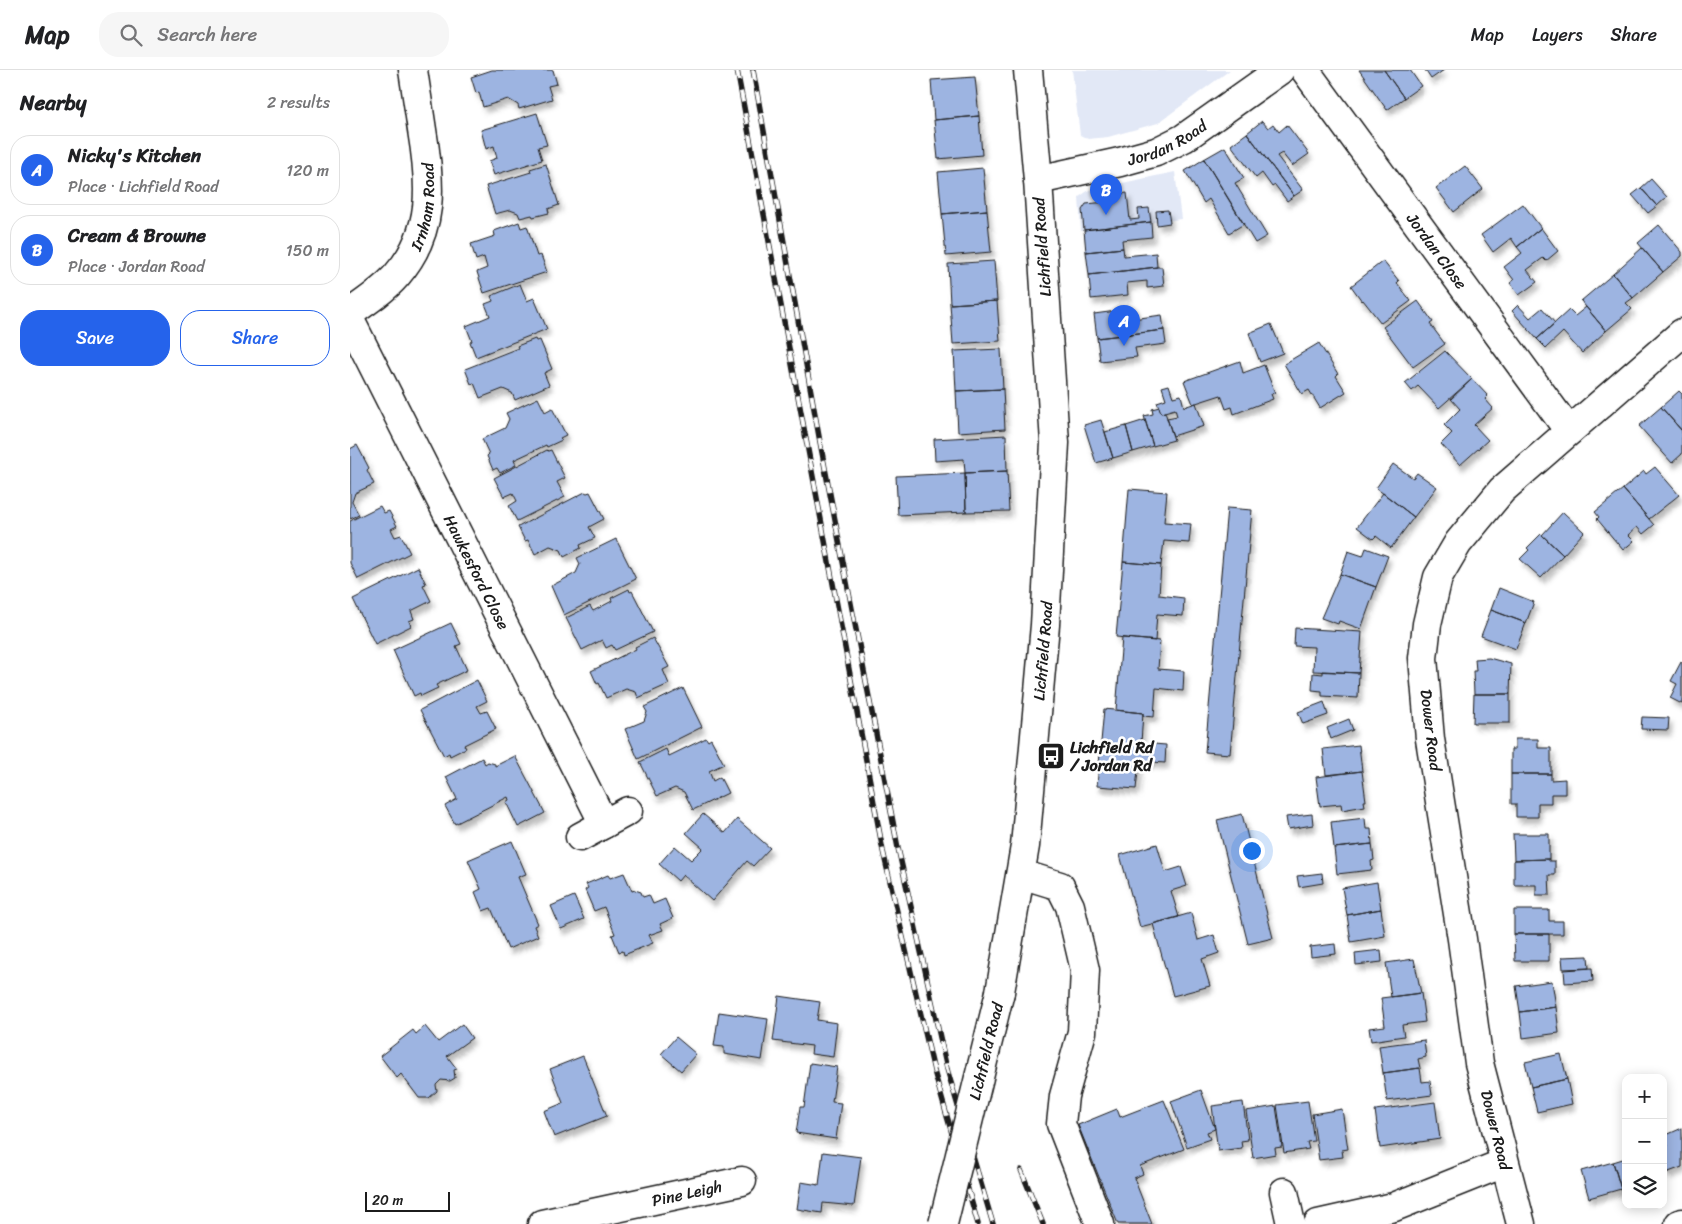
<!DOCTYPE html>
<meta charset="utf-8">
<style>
body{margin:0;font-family:Sriracha,sans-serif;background:#f6f6f6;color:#202124}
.controls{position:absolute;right:15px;bottom:15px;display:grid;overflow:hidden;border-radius:10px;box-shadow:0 2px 12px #0003}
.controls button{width:45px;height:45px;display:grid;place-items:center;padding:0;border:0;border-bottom:1px solid #e0e0e0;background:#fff;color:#202124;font:25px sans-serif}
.scale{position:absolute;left:15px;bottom:12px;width:85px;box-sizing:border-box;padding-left:5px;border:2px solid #1c1c1c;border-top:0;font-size:14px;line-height:18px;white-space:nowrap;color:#1c1c1c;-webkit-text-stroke:4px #fff;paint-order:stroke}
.you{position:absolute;left:901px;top:780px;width:18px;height:18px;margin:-12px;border:4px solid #fff;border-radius:50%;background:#1a73e8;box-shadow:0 0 0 8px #1a73e833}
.badge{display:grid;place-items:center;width:32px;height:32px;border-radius:50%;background:#2563eb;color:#fff;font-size:16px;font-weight:700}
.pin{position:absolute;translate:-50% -41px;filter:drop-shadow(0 1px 2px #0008)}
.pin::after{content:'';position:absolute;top:26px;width:18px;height:15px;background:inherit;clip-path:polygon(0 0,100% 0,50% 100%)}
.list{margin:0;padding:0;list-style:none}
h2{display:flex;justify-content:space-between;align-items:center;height:65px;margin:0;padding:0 20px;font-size:21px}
h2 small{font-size:16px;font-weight:400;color:#757577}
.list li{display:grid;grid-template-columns:32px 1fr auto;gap:15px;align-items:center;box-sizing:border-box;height:70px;margin:0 10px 10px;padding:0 10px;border:1px solid #e0e0e0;border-radius:20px}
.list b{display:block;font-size:19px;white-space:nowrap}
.list p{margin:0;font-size:16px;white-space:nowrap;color:#757577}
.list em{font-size:16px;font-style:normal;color:#757577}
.actions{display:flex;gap:10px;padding:15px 20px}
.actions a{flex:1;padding:11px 0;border:1px solid #2563eb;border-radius:20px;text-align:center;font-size:18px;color:#2563eb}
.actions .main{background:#2563eb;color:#fff}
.icon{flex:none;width:28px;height:28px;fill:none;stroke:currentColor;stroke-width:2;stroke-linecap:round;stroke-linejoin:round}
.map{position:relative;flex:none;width:1332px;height:1154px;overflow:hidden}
header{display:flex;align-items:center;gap:30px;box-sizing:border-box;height:70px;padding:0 25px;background:#fff;border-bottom:1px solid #e0e0e0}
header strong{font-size:24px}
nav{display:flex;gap:28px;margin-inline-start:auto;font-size:18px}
.search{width:350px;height:45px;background:#f6f6f6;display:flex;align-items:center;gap:12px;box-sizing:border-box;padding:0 18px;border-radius:20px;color:#757577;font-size:19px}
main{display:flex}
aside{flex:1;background:#fff}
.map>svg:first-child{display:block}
.built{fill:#e2e8f6}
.building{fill:#9db4e1;stroke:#1c1c1c;filter:url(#shadow)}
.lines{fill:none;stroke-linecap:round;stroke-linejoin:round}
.minor-casing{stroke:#1c1c1c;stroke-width:31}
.major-casing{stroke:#1c1c1c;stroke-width:31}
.minor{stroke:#fff;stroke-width:28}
.major{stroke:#fff;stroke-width:28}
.rail-casing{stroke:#1c1c1c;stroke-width:5.5}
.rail{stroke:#fff;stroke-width:4;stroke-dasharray:11;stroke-linecap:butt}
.major-bridge-casing{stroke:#1c1c1c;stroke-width:31;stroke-linecap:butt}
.major-bridge{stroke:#fff;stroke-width:28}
.labels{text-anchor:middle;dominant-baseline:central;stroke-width:5;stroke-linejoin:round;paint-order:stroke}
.street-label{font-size:16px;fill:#1c1c1c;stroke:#fff}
.poi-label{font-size:16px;font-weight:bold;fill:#1c1c1c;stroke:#fff;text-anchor:start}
</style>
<header>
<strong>Map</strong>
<div class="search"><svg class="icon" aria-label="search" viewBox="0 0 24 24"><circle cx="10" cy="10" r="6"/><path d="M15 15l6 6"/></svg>Search here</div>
<nav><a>Map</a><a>Layers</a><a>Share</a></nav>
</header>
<main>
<aside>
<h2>Nearby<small>2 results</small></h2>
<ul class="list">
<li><span class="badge">A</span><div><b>Nicky's Kitchen</b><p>Place · Lichfield Road</p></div><em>120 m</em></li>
<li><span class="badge">B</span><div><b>Cream &amp; Browne</b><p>Place · Jordan Road</p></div><em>150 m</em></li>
</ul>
<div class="actions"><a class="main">Save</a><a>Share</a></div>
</aside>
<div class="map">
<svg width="1332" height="1154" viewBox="0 0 1332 1154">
<defs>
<filter id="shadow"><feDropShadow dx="3" dy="5.5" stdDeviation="2.5" flood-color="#0004"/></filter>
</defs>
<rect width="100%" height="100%" fill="#fff"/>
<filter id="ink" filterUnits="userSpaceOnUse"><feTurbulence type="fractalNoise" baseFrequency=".02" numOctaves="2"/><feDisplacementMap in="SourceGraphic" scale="10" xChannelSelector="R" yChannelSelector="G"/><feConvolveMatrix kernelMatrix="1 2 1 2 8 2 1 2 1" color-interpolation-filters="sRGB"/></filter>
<g filter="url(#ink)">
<path class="built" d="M722,0h158l-72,53 -50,14 -20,2 -8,-4z
M825,102l6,47 -100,12 -2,-34 10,-7z"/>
<path class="building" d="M142,0h61l4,14 -9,2 4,13 -33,10 -1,-4 -10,-6 -25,8 -4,-15 -3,1 -5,-16z
M1009,0h25l20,28 -17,12z
M1034,0h26l11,16 -17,12z
M1075,0h19l-13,9z
M625,7l4,39 -45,4 -3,-40z
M187,43l10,32 -9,2 4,13 -48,15 -5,-14 8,-3 -3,-12 -8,3 -5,-19z
M629,46l3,39 -44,4 -4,-39z
M912,51l6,7 5,-4 6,8 8,-7 22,29 -17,12 -10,-13 -5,3 26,34 -9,6 -47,-63z
M897,63l47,63 -7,5 -12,-16 -3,2 -10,-14 -6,5 -25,-33z
M875,77l19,31 -9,5 32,53 -12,7 -51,-84z
M854,89l40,65 -15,9 -20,-34 -5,4 -19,-32z
M196,94l13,41 -11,4 1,4 -16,4 -1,-2 -12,3 -2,-5 -8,-3 -15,4 -9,-28 45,-14 -1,-3z
M1115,96l18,23 -29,23 -18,-24z
M633,98l4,42 -45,4 -4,-42z
M1301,109l16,18 -10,9 -16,-18z
M1291,118l16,18 -9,7 -16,-18z
M777,123l3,27 9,-1 -1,-10 11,-1 2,14 -67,8 -2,-20 4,-6 20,-2 -1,-6z
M1173,134l18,24 -24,19 -6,-9 -18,14 -12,-17z
M637,140l4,42 -45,4 -4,-42z
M818,140l2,13 -13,2 -1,-14z
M169,152l2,6 6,-2 10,30 4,-1 6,17 -63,21 -7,-21 10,-4 -3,-11 -8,3 -5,-16 24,-8 -1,-5z
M801,152l1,15 -30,3 1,8 -37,4 -2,-22z
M1309,155l23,27v4l-19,16 -25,-29z
M1191,158l17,23 -12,10 -3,-3 -16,12 10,12 -18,13 -9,-12 4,-3 -10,-13 18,-14 -5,-6z
M773,178l1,8 32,-3 1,14 -68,8 -3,-23z
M1292,178l21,24 -30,26 -20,-24z
M644,191l3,40 -47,3 -2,-40z
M1033,191l16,20 -2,2 14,18 -30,22 -18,-23 -1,1 -11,-15z
M807,197h5l2,19 -17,2v-7l-20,2 1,12 -37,4 -2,-24z
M1263,204l20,24 -7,5 6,6 -26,22 -25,-30z
M170,214l7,17 7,-3 13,31 -71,28 -6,-15 2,-1 -6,-15 24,-10 -5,-12 8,-3 -2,-5z
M647,231l3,40 -47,3 -3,-40z
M1068,231l15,21 -3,2 15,20 -32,23 -30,-40z
M1168,235l12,13 12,-10 13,15 -18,16 -25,-28z
M1236,237l20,24 -24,22 -19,-21 -17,16 -9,-9 32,-29 6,6z
M781,239l1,10 30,-4 2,15 -67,8 -3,-24z
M921,254l12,29 -23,9 -11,-29z
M814,260l2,14 -31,4 2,9 -37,4 -3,-23z
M185,269l1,2 4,-1 12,29 -8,4 5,12 -34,15 -3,-7 -9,-4 -23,9 -6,-15 -3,1 -6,-15 53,-21 -1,-2z
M969,273l19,31 -2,2 10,16 -26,16 -11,-18 -7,4 -18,-30z
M651,279l2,40 -47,2 -2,-40z
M1095,281l27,28 -33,29 -21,-22 -6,5 -7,-8z
M890,291l3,12 21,-8 11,28 -4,1 2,5 -39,15 -2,-7 -6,2 -5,-14 -28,9 -9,-23z
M1122,309l16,17 -3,3 8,9 -19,17 14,15 -28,25 -19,-21 11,-11 -8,-8 16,-16 -9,-10z
M819,315l4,12 8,-2 3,12 12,-4 8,23 -31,10 -6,-18 10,-2 -2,-7 -14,4 -4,-11 9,-3 -4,-12z
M653,319l2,40 -47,3 -2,-41z
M1329,321l3,3v37l-21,-24z
M188,328l7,14 7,-4 14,27 -6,3 2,2 -15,7 -1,-2 -32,15 2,5 -16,8 -3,-5 -4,2 -6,-14 2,-2 -7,-15 23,-11 4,-9 -3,-6z
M809,337l2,6 4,-1 9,28 -21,6 -9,-30 9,-2 -1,-5z
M1311,337l21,24v23l-10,9 -33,-37z
M751,350l12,38 -17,5 -12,-38z
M795,350l8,26 -20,6 -7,-26z
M776,356l7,26 -20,6 -8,-26z
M656,365l1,36 -42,2 -1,-14 -29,2 -1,-22z
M7,375l12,23 -2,2 7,14 -19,9 -3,9 7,13 -9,4v-70z
M197,380l1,1 3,-1 14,28 -8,4 8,15 -48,24 -8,-15 8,-5 -4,-8 -9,4 -10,-19z
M1043,394l20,14 4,-5 20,14 -23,30 -38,-29z
M1305,397l24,28 -30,24 -26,-30 21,-18 2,3z
M657,401l2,40 -43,1 -1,-39z
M615,403l1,39 -68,3 -2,-39z
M779,419l38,3 -3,30 27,2 -2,19 -25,-2 -3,24 -38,-3z
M1273,419l31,36 -11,9 -6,-7 -9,8 6,6 -11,9 -26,-31 2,-2 -4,-5z
M235,422l2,1 3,-1 14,27 -15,8 6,11 -15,7 1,3 -17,9 -3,-7 -11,-4 -15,8 -7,-14 -3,1 -7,-14z
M1033,423l31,24 -23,31 -15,-12 -3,3 -16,-12z
M30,436l4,7 5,-2 8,15 -6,3 4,8 6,-2 9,18 -52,26 -8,-16v-42z
M877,438l25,2 -22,244 -25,-2z
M1213,442l21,20 -21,23 -21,-20z
M1191,464l22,21 -22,23 -21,-19 9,-9 -2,-2z
M266,469l20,40 -72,36 -13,-29 25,-13 4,-9 -3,-6z
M1016,478l22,8 -12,31 -36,-13 8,-23 15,5z
M773,492l38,3 -2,30 25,3 -1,18 -26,-2 -2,27 -39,-4z
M68,497l8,17 -3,1 8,16 -20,10 3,8 -5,2 2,5 -36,18 -22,-45z
M990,504l36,13 -15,42 -22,-8 -1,3 -17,-6z
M1149,518l35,14 -8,21 -35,-13z
M279,519l1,3 2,-1 21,41 -38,18 -3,-5 -6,3 -4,-8 -20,10 -16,-32 24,-12 3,5 19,-10 -1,-3z
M1141,540l35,13 -10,26 -35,-13z
M101,553l10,21 -5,2 11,24 -31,15 2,3 -17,8 -1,-3 -6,3 -21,-46z
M945,558l67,4 -3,41 -46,-2 1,-24 -20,-1z
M303,568l16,29 -6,3 6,14 -31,14 -2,-6 -10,-3 -20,9 -7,-15 -2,1 -6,-13 45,-22 -1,-2z
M772,568l38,3 -2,28 26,2 -1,20 -27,-3 -2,29 -11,-1v-3l-27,-3z
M1139,588l22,6 -1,30h-36l-1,-23h3l-1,-12z
M1331,592l1,1v41l-12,-6 7,-14 -6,-3z
M973,601l36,2 -1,25 -36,-2v-5l-10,-1 1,-17 10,1z
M127,610l10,21 -10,5 4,7 6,-2 9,18 -32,16 2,3 -16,8 -1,-3 -5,3 -24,-46z
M333,618l19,39 -64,32 -13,-30 19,-8 3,-9 -3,-5z
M1124,624h36v29h-37z
M974,632l4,13 -25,9 -5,-12z
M754,639l39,4 -2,30 25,2 -1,18 -26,-2 -3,28 -39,-3z
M1292,647l27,1 -1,12 -27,-1z
M999,649l4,11 -22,9 -4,-11z
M356,668l2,3 3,-2 13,25 -15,7 4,10 7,-4 8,16 -35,17 -9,-18 -9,-4 -18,8 -17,-34 26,-13 3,7z
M1165,669h23v9h13v26h-40v-25h4z
M1009,675l3,26 -36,4 -3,-26z
M165,686l30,57 -27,14 -12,-25 3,-2 -1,-3 -53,27 -10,-18 12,-7 -11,-22 36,-19 3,6 3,-2 7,2v2z
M1012,701l4,30h-2l1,5 -23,4 -1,-6 -21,2 -4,-29z
M1161,704h40v6l14,-1v15h-14v9h-13v14h-22v-13h-5z
M353,744l22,19 12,-14 33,29 -17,18 -6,-5 -35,40 -29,-26 -5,6 -19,-17 16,-18 16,14 12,-12 -17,-15z
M892,744l31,124 -25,6 -31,-124z
M962,744l1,11 -25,4 -2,-12z
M1015,748l1,11h5l1,15 -38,4 -3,-26z
M1163,764h36v25l-35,1z
M162,771l14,33 -8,3 20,47 -4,2 4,10 -30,13 -17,-41 -8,3 -8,-19 6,-3 -13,-29z
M807,774l8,28 16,-5 6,19 -16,5 8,26 -39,10 -20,-72z
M1022,774l2,16 -3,1 1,9 -35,4 -3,-26z
M1199,789v2h6v14h-6l1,20h-14v-10h-22v-25z
M274,803l8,18 3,-1 6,2 2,5 6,-2 4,9 12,-5 8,19 -13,6 3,6 -14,5 4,8 -29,12 -1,-4 -4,1 -7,-17 3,-1 -11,-27 -10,4 -9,-21 3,-2 -2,-4 22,-9 2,3z
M972,803l1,10 -24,4 -2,-11z
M1027,812l4,27 -34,6 -5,-27z
M224,826l10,23 -23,10 -10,-23z
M1031,839l4,27 -34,6 -4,-27z
M1164,840h35v11h14v13h-49z
M841,843l7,27 16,-5 5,18 -17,6 8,27 -37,10 -20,-72z
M1164,864h35v27h-34z
M985,874l1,10 -25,3 -1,-10z
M1031,880l1,12 -26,3 -1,-12z
M1238,886l1,12 -26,1 -1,-12z
M1064,889l7,34 -30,4 -5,-34z
M1242,898l1,13 -28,2 -1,-13z
M1202,911l4,26 -36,5 -4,-26z
M1071,923l4,29 -23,3 2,11 -33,5 -2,-13 16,-2 -4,-28z
M429,926l41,6 -3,18 20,3 -4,34 -22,-3 1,-8 -39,-5z
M1206,937l3,26 -36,5 -3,-26z
M369,942l49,7 -6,41 -38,-6v-7l-10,-1z
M112,954l10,14 -25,18 10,13 -3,1 1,8 -5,3 -9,-1 -5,5 1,6 -8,7h-10l-18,-24 -4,4 -17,-22 33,-26 3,4 9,-8 13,16z
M326,967l20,17 -15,17 -20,-17z
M1074,970l2,17 -8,2 2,9 -37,5 -4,-27z
M1211,984l6,25 -36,8 -6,-25z
M233,986l24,60 -53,21 -10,-26 19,-8 -13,-34z
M460,993l27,4 -5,35 9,1 -5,36 -40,-6 4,-26h4z
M1070,998l2,14 8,-1 2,14 -45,6 -4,-28z
M1217,1009l5,25 -35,8 -6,-25z
M851,1020l14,39 -8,3 3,7 -23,8 -16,-46z
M814,1030l20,49 -44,17 3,8 -9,4 18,46h-34l-40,-99 39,-16 3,8z
M958,1031l6,40 -7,1 2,7 -25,4 -7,-48z
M893,1032l5,38 -7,1 1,7 -24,3 -6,-45z
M1085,1032l5,37 -60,9 -5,-38z
M926,1036l6,41 -7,1 1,6 -23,4 -7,-47z
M992,1039l6,40 -6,1 1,7 -24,3 -7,-46z
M1332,1058v39l-16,6 -3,-7v-19l5,-1 -4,-10z
M473,1082l38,5 -7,49 -31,-3 -1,10 -25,-4 4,-27 18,3z
M1276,1088v30l-5,1 -8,-27z
M1263,1092l8,27 -32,9 -8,-27z"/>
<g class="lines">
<g class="minor-casing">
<g id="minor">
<path id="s1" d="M955,0l264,361"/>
<path id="s2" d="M688,110l82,-18 36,-10 28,-14 96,-68"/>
<path id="s3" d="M0,243c16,-11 34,-23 47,-38 38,-44 34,-91 25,-145 -3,-20 -6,-40 -9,-60"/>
<path id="s4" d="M0,250l254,504"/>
<path d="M230,767l48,-26"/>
<path d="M671,804l39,12 10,20 15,64 -3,62 -18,64 -3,28 39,100"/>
<path d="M934,1122l7,32"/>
<path id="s5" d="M192,1154l200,-43"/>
<path d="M968,1154l76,-17 110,-44"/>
<path d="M1171,1154l-42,-161 -17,-124 -32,-200 -7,-81 4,-34 11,-47 20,-34 44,-53 180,-157"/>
<path d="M1329,1154l3,-1"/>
</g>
</g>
<g class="major-casing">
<g id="major">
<path id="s6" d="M650,922l25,-146 20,-221 10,-182 -17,-263 -10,-110"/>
</g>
</g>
<use href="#minor" class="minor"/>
<use href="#major" class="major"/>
<g class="rail-casing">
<path id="rail" d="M387,0l146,781 51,220 44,153
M403,0l67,372 78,406 49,221 46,155
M671,1100l22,54"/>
</g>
<use href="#rail" class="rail"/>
<g class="major-bridge-casing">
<g id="major-bridge">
<path id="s7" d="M593,1154l57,-232"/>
</g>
</g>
<use href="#major-bridge" class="major-bridge"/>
</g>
</g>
<defs>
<g id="bus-square" transform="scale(1.4375)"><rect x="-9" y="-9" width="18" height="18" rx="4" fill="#1c1c1c" stroke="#fff"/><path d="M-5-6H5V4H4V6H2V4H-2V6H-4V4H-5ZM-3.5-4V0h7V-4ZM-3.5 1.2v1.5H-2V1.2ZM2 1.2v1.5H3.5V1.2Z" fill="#fff"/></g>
</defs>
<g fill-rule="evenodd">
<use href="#bus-square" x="701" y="686"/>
</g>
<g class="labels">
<g class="street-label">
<text stroke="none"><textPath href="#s2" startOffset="135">Jordan Road</textPath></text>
<text stroke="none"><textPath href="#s3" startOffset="136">Irnham Road</textPath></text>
<text transform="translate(692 177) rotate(-94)">Lichfield Road</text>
<text stroke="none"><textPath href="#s1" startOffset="224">Jordan Close</textPath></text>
<text stroke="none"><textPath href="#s4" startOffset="282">Hawkesford Close</textPath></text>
<text stroke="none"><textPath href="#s6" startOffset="344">Lichfield Road</textPath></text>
<text transform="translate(1081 660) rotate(83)">Dower Road</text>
<text stroke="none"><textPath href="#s7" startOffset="178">Lichfield Road</textPath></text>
<text transform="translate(1146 1060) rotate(76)">Dower Road</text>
<text stroke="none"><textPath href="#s5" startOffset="148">Pine Leigh</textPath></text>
</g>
<g class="poi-label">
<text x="720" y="677">Lichfield Rd<tspan x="720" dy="18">/ Jordan Rd</tspan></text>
</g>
</g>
</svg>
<div class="controls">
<button>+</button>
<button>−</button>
<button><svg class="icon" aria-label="layers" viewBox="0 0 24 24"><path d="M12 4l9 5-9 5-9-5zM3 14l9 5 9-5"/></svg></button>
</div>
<div class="scale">20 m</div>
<div class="you"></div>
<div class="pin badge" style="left:774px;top:276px">A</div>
<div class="pin badge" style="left:756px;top:145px">B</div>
</div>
</main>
